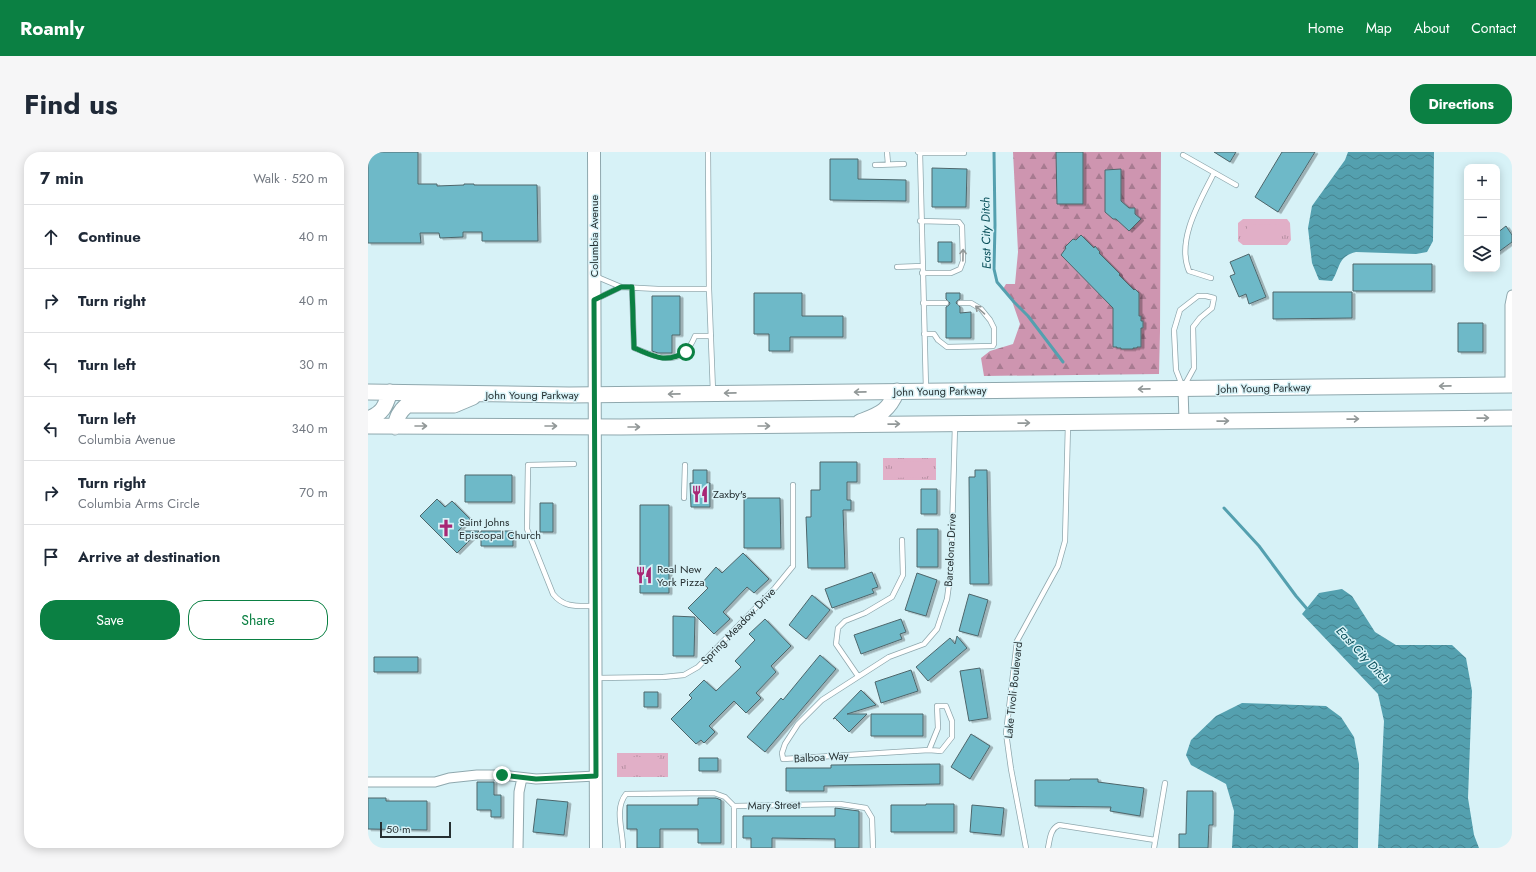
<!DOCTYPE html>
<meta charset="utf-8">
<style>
body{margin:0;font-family:Jost,sans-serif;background:#f6f6f7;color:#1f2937}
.controls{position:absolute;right:12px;top:12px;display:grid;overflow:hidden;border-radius:8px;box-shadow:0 2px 10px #0003}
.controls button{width:36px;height:36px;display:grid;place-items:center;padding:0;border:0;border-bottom:1px solid #e0e1e3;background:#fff;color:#1f2937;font:20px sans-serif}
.scale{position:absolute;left:12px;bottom:10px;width:71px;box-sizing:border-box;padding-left:4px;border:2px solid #263032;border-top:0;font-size:11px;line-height:14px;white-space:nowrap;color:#263032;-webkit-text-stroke:3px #d7f2f7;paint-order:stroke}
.stop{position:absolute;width:12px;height:12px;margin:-9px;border:3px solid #0b8043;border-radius:50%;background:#fff}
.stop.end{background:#0b8043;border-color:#fff;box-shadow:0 1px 4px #0008}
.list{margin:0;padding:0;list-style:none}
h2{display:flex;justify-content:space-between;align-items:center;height:52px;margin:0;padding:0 16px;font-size:17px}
h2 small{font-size:13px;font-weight:400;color:#747a83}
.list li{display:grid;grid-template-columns:26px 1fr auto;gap:12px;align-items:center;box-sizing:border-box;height:64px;padding:0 16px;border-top:1px solid #e0e1e3}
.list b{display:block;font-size:15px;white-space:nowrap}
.list p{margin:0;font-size:13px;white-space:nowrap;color:#747a83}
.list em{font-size:13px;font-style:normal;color:#747a83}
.actions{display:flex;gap:8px;padding:12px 16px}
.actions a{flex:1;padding:9px 0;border:1px solid #0b8043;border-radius:16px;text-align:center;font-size:14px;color:#0b8043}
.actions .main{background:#0b8043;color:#fff}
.icon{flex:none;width:22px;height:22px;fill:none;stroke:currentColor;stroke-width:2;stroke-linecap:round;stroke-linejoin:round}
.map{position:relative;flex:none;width:1144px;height:696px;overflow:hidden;border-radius:16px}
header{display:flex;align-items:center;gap:24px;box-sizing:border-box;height:56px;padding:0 20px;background:#0b8043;color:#fff}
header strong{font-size:19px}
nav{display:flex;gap:22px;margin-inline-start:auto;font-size:14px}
.intro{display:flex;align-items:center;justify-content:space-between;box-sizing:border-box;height:96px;padding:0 24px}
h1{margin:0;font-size:28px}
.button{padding:10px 18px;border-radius:16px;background:#0b8043;color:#fff;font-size:14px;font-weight:700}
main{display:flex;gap:24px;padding:0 24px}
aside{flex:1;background:#fff;border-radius:16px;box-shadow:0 2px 10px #0003}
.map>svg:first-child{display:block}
.grass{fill:url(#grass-tufts)}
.forest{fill:url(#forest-firs)}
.pitch{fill:#e1afc7}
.water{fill:url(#water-waves)}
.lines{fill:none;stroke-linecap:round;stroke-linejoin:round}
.stream{stroke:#54a0af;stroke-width:3}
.building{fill:#6eb9c8;stroke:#4e666b;filter:url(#shadow)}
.service-casing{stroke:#8fa8ae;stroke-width:6}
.minor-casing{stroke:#8fa8ae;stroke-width:11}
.tertiary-casing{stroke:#8fa8ae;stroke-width:14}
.trunk-casing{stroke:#8fa8ae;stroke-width:17}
.service{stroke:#fff;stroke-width:4.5}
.minor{stroke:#fff;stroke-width:9}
.tertiary{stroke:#fff;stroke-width:12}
.trunk{stroke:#fff;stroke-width:15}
.oneway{stroke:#929898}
.route{stroke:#0b8043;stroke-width:5}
.labels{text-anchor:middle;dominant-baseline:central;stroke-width:3;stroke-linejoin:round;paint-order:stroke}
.street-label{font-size:11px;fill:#263032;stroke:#d7f2f7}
.poi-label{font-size:11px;fill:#263032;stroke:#d7f2f7;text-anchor:start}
.water-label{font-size:12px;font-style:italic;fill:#084e59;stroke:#d7f2f7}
</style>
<header>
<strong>Roamly</strong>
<nav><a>Home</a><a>Map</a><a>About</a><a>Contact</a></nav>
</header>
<div class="intro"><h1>Find us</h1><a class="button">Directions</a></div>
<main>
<aside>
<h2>7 min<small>Walk · 520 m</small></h2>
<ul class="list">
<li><svg class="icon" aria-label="ahead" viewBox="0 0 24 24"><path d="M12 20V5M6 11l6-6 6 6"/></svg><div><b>Continue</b></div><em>40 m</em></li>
<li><svg class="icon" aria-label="right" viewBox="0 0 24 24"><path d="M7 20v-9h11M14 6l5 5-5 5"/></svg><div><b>Turn right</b></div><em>40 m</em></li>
<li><svg class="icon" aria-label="left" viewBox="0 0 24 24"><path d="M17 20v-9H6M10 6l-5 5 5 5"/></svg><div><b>Turn left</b></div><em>30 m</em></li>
<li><svg class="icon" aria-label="left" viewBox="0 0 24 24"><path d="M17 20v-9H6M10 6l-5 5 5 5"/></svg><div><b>Turn left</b><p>Columbia Avenue</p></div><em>340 m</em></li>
<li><svg class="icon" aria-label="right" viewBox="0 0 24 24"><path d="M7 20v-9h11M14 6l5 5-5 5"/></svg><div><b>Turn right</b><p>Columbia Arms Circle</p></div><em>70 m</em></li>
<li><svg class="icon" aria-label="arrive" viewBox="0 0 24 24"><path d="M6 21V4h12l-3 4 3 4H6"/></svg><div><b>Arrive at destination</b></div></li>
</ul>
<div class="actions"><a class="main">Save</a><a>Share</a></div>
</aside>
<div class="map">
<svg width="1144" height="696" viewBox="0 0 1144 696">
<defs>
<pattern id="grass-tufts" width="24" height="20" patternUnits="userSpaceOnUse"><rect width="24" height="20" fill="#e1afc7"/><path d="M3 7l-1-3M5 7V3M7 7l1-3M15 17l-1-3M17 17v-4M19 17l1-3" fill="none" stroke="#b68fa2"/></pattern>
<pattern id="forest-firs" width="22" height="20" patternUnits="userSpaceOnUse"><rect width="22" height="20" fill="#ce95b0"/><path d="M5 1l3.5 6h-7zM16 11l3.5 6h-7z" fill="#a77a90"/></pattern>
<pattern id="water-waves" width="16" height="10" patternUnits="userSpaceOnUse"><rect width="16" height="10" fill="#54a0af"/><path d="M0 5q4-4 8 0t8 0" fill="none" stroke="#45838f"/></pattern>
<filter id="shadow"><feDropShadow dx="3" dy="1.5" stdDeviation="0" flood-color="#0004"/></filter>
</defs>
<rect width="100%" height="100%" fill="#d7f2f7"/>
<path class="grass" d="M875,67h44l3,4 1,17 -4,5h-44l-5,-4v-18z
M515,306h53v22h-53z
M249,601h51v24h-51z"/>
<path class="forest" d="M645,0h148l-1,179 -1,43 -175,2 -3,-18 9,-7 23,-7 7,-20 -8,-23 -9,-12 3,-5h9l3,-32z"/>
<path class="pitch" d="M913,72l1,16 -35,1v-16z
M558,309v16l-34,1v-16z
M258,605h33v16h-33z"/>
<path class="water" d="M980,0h86l-1,89 -6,11 -11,2 -60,-2c-19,5 -15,15 -24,29l-13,-1 -7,-17 -4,-35 4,-22 33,-46z
M974,437l10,7 23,36 21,13h56l14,13 6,33 -4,107 6,37 5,13h-101l6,-127 -6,-27 -76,-80 17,-21z
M874,551l84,3 15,11 13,20 5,27 -1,84h-126l2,-37 -8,-27 -35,-19 -5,-10 5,-15 25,-24z"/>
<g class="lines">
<path class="stream" d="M626,0l1,73 -1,44 3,13 17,20 14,14 35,46
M856,356l35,38 37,50 12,14"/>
</g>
<path class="building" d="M0,0h50v32h19v2l27,-1v-1h10v1h63l1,56h-56v-9h-19v5l-23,1 -1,-5h-19l1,10h-53z
M688,0h27v52h-26z
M846,0h22l-6,10z
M914,0h33l-37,60 -23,-15z
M462,7h28v20l48,1v21l-76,-1z
M564,16l35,1 -1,38h-34z
M753,17v32l8,7h6v6l6,5 -12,12 -13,-12h-3l-8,-7v-42z
M1138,74l6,9v7l-15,11v-20z
M713,83l13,13 1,-2 5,6 -1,1 21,21 -1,1 15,15 1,-1 4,4v23h2v5h2v7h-2v19h-4v1h-4v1h-12v-1h-4v-1h-4v-39l-52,-53 5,-7 -1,-1 8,-8 3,1z
M570,90h14v20h-14z
M881,102l17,43 -17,7 -3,-10 -7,3 -9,-21 5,-2 -5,-12z
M985,112h79v27h-79z
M905,140h79v26l-79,1z
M386,141h48v23h41v21h-53v14h-21v-17h-15z
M578,141h14v6l-3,2 -1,2 4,4v6l11,-1v26h-25v-31l3,-2 1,-2 -4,-4z
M284,144h28v39h-8v18h-14l-6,-2z
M1090,171h25v29h-25z
M452,310h37v20h-10v18h4v10h-8l2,58h-37l-2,-51h5v-27h9z
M325,318h14v13h3v24h-19l-1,-24h3z
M607,318h12l2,114h-19l-1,-107h6z
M97,323h47v27h-47z
M553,337h16v25h-16z
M376,346h36l1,50h-37z
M69,347l8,8 7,-6 18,18 -12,12h21l-22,22 -37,-37z
M172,351h13v29h-13z
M272,353h29v88h-29z
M549,377h21v38h-21z
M113,379h32v15h-32z
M375,401l26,26 -15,14 -7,-6 -24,25 7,7 -16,15 -26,-26 20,-20 -6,-5 14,-16 6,6z
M504,420l6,15 -6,2 2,4 -42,15 -7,-19z
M549,421l20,7 -11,36 -21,-6z
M601,442l19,6 -10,36 -19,-5z
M444,443l18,15 -24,29 -17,-14z
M305,464l22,1 -1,39h-21z
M397,467l26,27 -20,20 5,6 -20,21 5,5 -15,15 -12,-12 -25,25 6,6 -11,11 -3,-3 -5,4 -25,-25 21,-21 -3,-3 15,-15 12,11 25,-24 -6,-6 20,-21 -6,-6z
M533,467l5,13 -6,2 2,5 -41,15 -7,-19z
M589,484l10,12 -39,33 -12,-14 34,-29 5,6z
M452,503l16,14 -71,83 -18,-15 34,-39 2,2z
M6,505h44v15h-44z
M612,516l8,50 -19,3 -9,-50z
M543,518l7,21 -37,12 -6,-21z
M493,538l15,15 -29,9h20l-18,18 -14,-14 -2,1z
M276,540h14v15h-14z
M503,562h52v22h-52z
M603,582l19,12 -20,33 -19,-12z
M331,606h19v13h-19z
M572,612v20l-116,2v5h-38v-23h45v-3z
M702,627h28v3l46,6 -4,28 -30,-5 1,-4 -76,-1v-26h35z
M109,630h17v13h7v22h-10v-7h-14z
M819,639h26v34h-4l-1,23h-29v-14h7z
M0,646h18v3h41v29l-59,-1z
M330,646h18l5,2v43h-23v-14h-38v19h-23v-19h-10v-24h71z
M169,647l31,3 -4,33 -31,-3z
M558,652h28v28h-63v-27h35z
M604,653l32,3 -3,27 -31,-3z
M467,656l24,3v37h-24v-9l-63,-1v10h-21v-10h-8v-22h92z"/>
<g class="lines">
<g class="service-casing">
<path id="service" d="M340,0l1,137 4,103
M519,0l1,12
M550,0l2,1 6,236
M552,1h44
M815,3l53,30
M507,13l29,-1
M552,69l39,1 3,4 1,35 -3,8 -9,4h-29
M529,115l25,-1
M227,124l26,11 37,2h51
M843,126l-22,-7c-13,-31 11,-70 25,-98
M264,135l2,61c25,10 48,21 61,-12h16
M830,144h8l8,2 -2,10 -12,10 -7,9 1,41 -11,20 -7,-18 -2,-40 6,-20z
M228,147l25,-12
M555,151h23
M556,182h10l4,6 9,7 46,-1 1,-2v-16l-4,-8 -9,-11 -10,-6h-11
M206,312l-46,1 -1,64 26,65c11,14 24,12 41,12
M316,346l1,-33
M490,524l-22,-32 2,-16 7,-7 20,-8 27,-16 11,-22 -1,-35
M229,526l66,-1 21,-2 14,-8 77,-79 18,-22v-81
M561,598l9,-22 -1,-22h9l6,15v16l-11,14 -12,-1 -146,9 -1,-6 3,-9 13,-20 24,-24 67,-43 35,-13 13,-15 10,-30 4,-30 4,-144
M255,696c0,-18 -9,-39 3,-54l88,-1 11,4 9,9 106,-2 26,4 6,10 1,30
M366,696v-42
M658,696l-15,-79 -5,-36 11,-92 41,-75 7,-25 3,-117
M680,696c2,-9 2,-19 11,-23l96,15
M786,696l11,-65"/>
</g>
<g class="minor-casing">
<path id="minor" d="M1142,233v-80l2,-10
M815,236l1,33
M0,630h67l14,-4 28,-3h25l34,4 60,-3
M150,696l1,-56 3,-14"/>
</g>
<g class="tertiary-casing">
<path id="tertiary" d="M226,0l2,696"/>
</g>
<g class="trunk-casing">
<path id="trunk" d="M0,240l201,3 943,-10
M0,267c15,-6 17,-12 22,-27
M492,270c20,-8 28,-10 37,-31
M0,274l253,1 891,-9
M27,275c2,-10 4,-15 12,-22h47l19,-8"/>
</g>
<use href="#service" class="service"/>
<use href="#minor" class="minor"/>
<use href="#tertiary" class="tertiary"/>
<use href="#trunk" class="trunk"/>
</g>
<defs><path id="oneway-shaft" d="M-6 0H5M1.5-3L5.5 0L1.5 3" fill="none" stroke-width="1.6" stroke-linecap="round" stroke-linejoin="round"/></defs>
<g class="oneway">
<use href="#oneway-shaft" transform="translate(595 103) rotate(-89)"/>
<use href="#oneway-shaft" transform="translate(612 158) rotate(-139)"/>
<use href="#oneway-shaft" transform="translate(1077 234) rotate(179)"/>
<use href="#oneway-shaft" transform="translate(776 237) rotate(179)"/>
<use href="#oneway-shaft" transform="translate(492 240) rotate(179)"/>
<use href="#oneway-shaft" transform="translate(362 241) rotate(179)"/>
<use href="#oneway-shaft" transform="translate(306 242) rotate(179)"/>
<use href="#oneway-shaft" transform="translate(1115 266) rotate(-1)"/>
<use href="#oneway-shaft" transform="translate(985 267) rotate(-1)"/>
<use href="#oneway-shaft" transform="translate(855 269) rotate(-1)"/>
<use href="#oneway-shaft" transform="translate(656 271) rotate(-1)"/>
<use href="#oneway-shaft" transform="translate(526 272) rotate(-1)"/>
<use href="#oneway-shaft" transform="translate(53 274)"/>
<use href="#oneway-shaft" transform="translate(183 274)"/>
<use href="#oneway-shaft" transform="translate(396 274)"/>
<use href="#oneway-shaft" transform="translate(266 275)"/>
</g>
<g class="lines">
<path class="route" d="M134,623l34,4 60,-3 -2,-476 27,-13h11l2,61c20,8 31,16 52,4"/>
</g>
<defs>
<g id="restaurant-bare" transform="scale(1.38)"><path d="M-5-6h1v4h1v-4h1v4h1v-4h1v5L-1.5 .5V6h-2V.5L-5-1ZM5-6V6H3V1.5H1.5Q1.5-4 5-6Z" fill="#a82775" stroke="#d7f2f7" stroke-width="2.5" paint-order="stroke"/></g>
<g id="church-bare" transform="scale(1.38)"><path d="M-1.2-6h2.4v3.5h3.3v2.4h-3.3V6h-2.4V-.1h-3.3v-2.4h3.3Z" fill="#a82775" stroke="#d7f2f7" stroke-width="2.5" paint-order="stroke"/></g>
</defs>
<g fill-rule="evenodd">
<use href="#restaurant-bare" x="332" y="342"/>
<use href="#church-bare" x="78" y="376"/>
<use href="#restaurant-bare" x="276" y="423"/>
</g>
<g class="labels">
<g class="street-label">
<text transform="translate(226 84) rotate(-90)">Columbia Avenue</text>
<text transform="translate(896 236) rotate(-1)">John Young Parkway</text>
<text transform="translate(572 239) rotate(-1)">John Young Parkway</text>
<text x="164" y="243">John Young Parkway</text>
<text transform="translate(582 398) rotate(-87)">Barcelona Drive</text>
<text transform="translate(370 474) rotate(-46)">Spring Meadow Drive</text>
<text transform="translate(645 538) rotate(-84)">Lake Tivoli Boulevard</text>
<text transform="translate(453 605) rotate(-3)">Balboa Way</text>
<text transform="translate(406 653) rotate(-1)">Mary Street</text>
</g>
<g class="poi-label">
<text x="345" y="342">Zaxby's</text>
<text x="91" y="370">Saint Johns<tspan x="91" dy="13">Episcopal Church</tspan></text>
<text x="289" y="417">Real New<tspan x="289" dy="13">York Pizza</tspan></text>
</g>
<g class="water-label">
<text transform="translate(618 81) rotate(-91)">East City Ditch</text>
<text transform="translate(995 503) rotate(47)">East City Ditch</text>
</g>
</g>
</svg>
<div class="controls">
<button>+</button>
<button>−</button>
<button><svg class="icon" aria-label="layers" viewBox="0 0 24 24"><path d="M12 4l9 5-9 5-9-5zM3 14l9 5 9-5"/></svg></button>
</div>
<div class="scale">50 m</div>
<div class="stop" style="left:318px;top:200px"></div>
<div class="stop end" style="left:134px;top:623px"></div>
</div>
</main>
